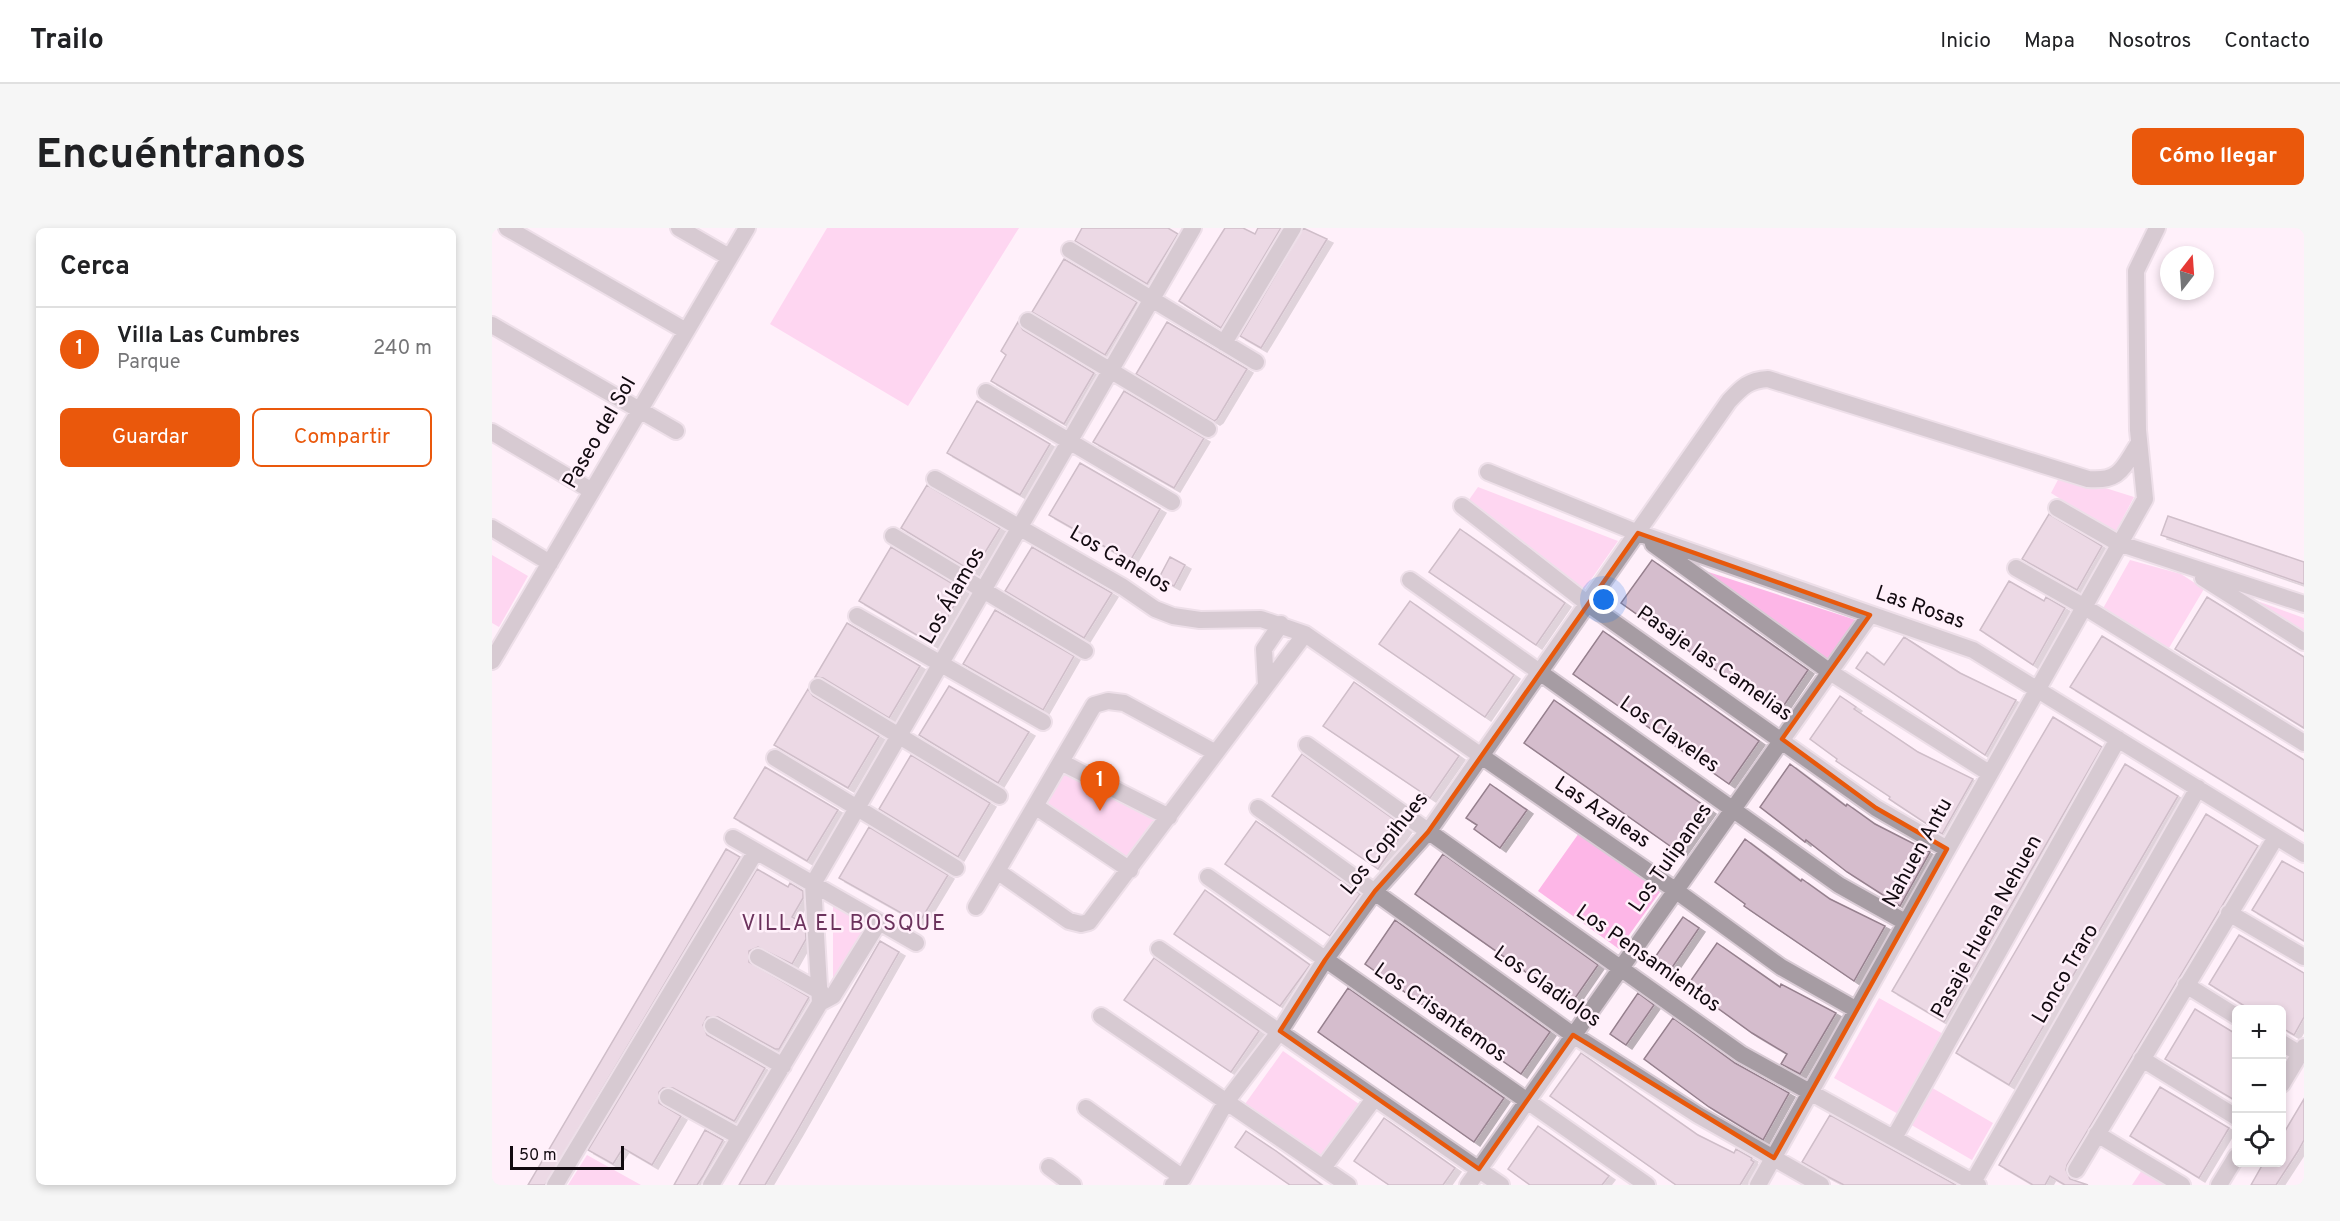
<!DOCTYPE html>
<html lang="es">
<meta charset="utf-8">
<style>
body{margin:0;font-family:Overpass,sans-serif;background:#f6f6f6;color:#202124}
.controls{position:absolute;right:18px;bottom:18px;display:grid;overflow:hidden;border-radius:9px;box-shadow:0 3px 9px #0003}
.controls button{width:54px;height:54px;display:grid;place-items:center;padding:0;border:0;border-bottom:2px solid #e0e0e0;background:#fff;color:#202124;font:30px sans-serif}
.compass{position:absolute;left:1668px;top:18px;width:54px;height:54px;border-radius:50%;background:#fff;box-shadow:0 3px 9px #0003;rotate:17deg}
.scale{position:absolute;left:18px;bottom:15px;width:114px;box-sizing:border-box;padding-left:6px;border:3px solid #120a10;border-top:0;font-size:16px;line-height:21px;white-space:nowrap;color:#120a10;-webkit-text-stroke:4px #fff0fa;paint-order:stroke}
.you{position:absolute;left:1112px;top:372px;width:21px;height:21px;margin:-15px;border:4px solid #fff;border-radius:50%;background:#1a73e8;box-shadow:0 0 0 9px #1a73e833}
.badge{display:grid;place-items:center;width:39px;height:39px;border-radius:50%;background:#ea580c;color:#fff;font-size:20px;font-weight:700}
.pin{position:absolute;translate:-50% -50px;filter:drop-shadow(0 2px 3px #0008)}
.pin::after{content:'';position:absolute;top:32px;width:21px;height:18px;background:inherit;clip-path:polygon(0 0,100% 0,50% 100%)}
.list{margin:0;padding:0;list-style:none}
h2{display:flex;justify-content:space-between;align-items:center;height:78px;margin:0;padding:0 24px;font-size:26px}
h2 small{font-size:20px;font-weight:400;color:#757577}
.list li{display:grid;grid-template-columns:39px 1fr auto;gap:18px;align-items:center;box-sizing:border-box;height:84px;padding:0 24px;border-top:2px solid #e0e0e0}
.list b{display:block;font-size:22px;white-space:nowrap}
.list p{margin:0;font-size:20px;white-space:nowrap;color:#757577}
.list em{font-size:20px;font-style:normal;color:#757577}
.actions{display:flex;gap:12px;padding:18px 24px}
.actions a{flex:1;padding:14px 0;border:2px solid #ea580c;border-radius:9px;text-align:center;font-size:21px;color:#ea580c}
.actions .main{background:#ea580c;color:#fff}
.icon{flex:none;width:33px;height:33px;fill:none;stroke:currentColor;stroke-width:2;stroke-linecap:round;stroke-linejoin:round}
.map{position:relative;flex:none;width:1812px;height:957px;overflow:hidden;border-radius:9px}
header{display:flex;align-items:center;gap:36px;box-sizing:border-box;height:84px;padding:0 30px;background:#fff;border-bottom:2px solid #e0e0e0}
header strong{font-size:28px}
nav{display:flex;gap:33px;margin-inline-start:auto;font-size:21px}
.intro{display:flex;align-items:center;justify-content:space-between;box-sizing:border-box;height:144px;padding:0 36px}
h1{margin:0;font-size:42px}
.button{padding:15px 27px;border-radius:9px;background:#ea580c;color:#fff;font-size:21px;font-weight:700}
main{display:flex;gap:36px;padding:0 36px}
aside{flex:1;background:#fff;border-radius:9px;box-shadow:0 3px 9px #0003}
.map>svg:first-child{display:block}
.green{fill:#fdb6e7}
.building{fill:#d5bdcd;stroke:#96808e;stroke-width:1.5;filter:url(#shadow)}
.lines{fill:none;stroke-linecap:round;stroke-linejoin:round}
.minor-casing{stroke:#d9cbd5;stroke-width:20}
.minor{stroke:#a69ca3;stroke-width:16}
.marked{fill:none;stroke:#e8590c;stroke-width:4.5;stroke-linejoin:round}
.labels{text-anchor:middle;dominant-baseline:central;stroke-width:5;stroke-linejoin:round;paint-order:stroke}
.street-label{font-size:21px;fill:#120a10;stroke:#fff0fa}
.neighbourhood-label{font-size:22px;letter-spacing:1.5px;fill:#6b325c;stroke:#fff0fa}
</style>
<header>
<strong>Trailo</strong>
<nav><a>Inicio</a><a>Mapa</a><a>Nosotros</a><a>Contacto</a></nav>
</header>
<div class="intro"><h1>Encuéntranos</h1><a class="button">Cómo llegar</a></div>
<main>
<aside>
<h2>Cerca<small></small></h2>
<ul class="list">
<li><span class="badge">1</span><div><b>Villa Las Cumbres</b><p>Parque</p></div><em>240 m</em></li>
</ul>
<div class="actions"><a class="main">Guardar</a><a>Compartir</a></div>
</aside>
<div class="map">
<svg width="1812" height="957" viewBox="0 0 1812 957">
<defs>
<filter id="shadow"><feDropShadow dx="6" dy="4" stdDeviation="0" flood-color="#0004"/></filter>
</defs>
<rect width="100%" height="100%" fill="#fff0fa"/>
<path class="green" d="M335,0h192l-111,178 -138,-82z
M1569,246l73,23 -19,36 -64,-40z
M986,259l140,54 -35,50 -117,-87z
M0,327l36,21 -29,51 -7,-4z
M1638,332l51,14 23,15 -38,64 -65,-41z
M1198,338l166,54 -29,43z
M1768,374l44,16v18l-48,-30z
M571,541l98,49 -32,44 -87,-58z
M1087,605l81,59 -41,57 -81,-58z
M341,678l35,19 -35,61z
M1387,770l66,37 -45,80 -66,-37z
M791,823l86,60 -46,61 -79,-62 1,-6z
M1437,858l64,37 -21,37 -64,-37z
M95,927l54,30h-73z
M1650,942l24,15h-34z"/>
<path class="building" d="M590,0h86l10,6 -31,50 -72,-43z
M733,0h18l12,6 3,-6h23l-60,100 -42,-27z
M811,0l24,11 -66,109 -21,-12z
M572,31l73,43 -32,53 -73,-43z
M526,94l5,8 71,43 -30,51 -73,-43 15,-26 -5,-4z
M675,94l80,47 -30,50 -3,2 -78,-47z
M632,163l80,47 -30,50 -81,-46z
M485,173l73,43 -30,51 -73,-42z
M588,235l80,46 -30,52 -81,-46z
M435,257l73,43 -27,44 -72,-44z
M1557,286l53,32 -25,44 -55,-31z
M1676,288l136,46v22l-143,-49z
M968,301l105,74 -29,42 -107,-73z
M399,319l72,43 -31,54 -73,-43z
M540,319l80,46 -28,45 -79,-47z
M678,329l15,8 -11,21 -15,-8z
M1160,332l156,110 -30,44 -157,-111z
M1517,353l35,20 2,-4 19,11 -32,57 -53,-35z
M1715,369l97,60v71l-129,-79z
M918,373l104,74 -29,42 -106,-73z
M503,382l79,46 -31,54 -80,-46z
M355,395l73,43 -31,52 -66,-40 -8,-1z
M1111,403l156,110 -30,43 -156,-110z
M1610,408l202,124v71l-234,-144z
M1412,409l56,36 56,27 -31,55 -129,-87 11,-16 17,13z
M862,454l105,74 -29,42 -107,-72z
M457,458l80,46 -31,51 -79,-48z
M316,461l5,7 66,40 -31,52 -74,-43z
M1348,468l16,11 -2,2 64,43 55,27 -31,55 -53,-35 1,-2 -54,-36 1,-2 -27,-20z
M1062,472l156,110 -30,43 -156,-110z
M1561,489l49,30 -158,275 -52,-31z
M810,526l104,74 -28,41 -106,-73z
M419,527l79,48 -32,54 -79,-48z
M1298,536l56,42 1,-2 28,20 55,28 -30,54 -53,-34 -41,-32 -1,2 -45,-35z
M1633,536l53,32 -169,289 -53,-32z
M273,539l73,43 -31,51 -73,-43z
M998,556l37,26 -27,38 -26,-19 3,-4 -11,-7z
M1714,586l52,32 -191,319 -1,5 4,9 18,6h-23l-15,-9 -5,9h-12l-34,-20z
M764,593l104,73 -30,42 -105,-72z
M377,599l79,48 -29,48 -80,-45z
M1253,611l56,42 1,-2 28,20 55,27 -31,55 -110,-75 1,-2 -30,-22z
M234,621l14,8 -195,328h-17z
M951,626l155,111 -27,39 -156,-110z
M1790,633l22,12v68l-52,-31z
M265,641l31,18 2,-4 13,8v7l-11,19 13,7 1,15 -14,25 -34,-17 -9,4v11l60,35 -30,52h-4l-57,-32h-11l-4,8 4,10 58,33 -30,52 -1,1 -61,-33h-10l-4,4v11l22,13 -29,49 -29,-17 -10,16 -25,-14z
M713,662l105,75 -30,41 -106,-72z
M1191,689l16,11 -30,44 -16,-12z
M903,692l155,112 -29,42 -156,-110z
M1747,707l65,38v44l-10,18 -12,-7v-18h-31l-42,-26z
M388,713l19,11 -102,179 -32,54h-26z
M1225,715l63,44 1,-3 55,29 -36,61 -19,-10 6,-10 -35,-21 -65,-47z
M662,730l105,73 -28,41 -107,-72z
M856,760l156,110 -30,44 -156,-110z
M1146,765l16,12 -28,40 -16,-11z
M1703,781l41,25v67l-71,-42z
M1181,790l62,45 54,30 -26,47 -54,-33 -65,-48z
M1089,825l117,82 36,18 2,-4 16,9 -1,2 3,2 -14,23h-64l-126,-89z
M1668,859l69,41 -30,50 -69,-42z
M1812,871v41l-6,11 -22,34h-25l13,-23h18v-26z
M1338,887l126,70h-112l-23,-12 -19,-11z
M892,890l71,50 -12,17h-54l-35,-24z
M1046,898l71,50 -7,9h-72l-22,-16z
M213,902l18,10 -20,36 -6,9h-23z
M754,903l30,20 46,34h-32l-55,-38z"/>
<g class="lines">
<g class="minor-casing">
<path id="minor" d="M15,0l179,103
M187,0l50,29
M578,22l186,112
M536,93l180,108
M0,97l184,106
M732,115l69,-115
M494,164l186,110
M0,204l100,59
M996,244l150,61 335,117 331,204
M443,251l188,108 32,22 18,7 27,4 61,-1 44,15 370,256 106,77 74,42
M970,278l126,98 288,204 71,41
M1565,280l61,35 186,61
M0,300l58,35
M401,308l192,115
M1161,316l177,128 159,101
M1524,340l67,38 221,137
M1711,350l101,64
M918,352l429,305 66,37
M365,388l186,106
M0,433l255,-433
M774,457l-2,-36 17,-25
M326,459l181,109
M815,517l434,309 237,131
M283,530l181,110
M569,534l108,55
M543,578l95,64
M766,580l315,227 125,80 123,70
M241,610l183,105
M505,643l72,50 12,3 8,-2 216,-288
M716,649l439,308
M484,679l118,-202 14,-4 16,2 92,50
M1737,685l75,44
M667,721l342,236
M266,729l63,35
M1694,757l50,31
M328,775l13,-7 46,-74
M609,788l247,169
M221,798l70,40
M1790,815l18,11
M1650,831l94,58
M1790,856l22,-37
M176,869l72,40
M594,880l97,70
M1605,906l85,51
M1403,908l223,-397
M557,939l24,18
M831,940l50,-68
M1584,942l200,-333
M1481,954l225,-394
M63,957l201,-334
M219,957l109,-182 -7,-119 380,-656
M681,957l10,-7 43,-76 54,-71 45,-71 50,-69 53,-59 301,-431c13,-14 20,-21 39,-22l320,100c33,3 35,-12 51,-36
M976,957l402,-570
M1266,957l387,-686 -7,-69 -2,-159 21,-43
M1727,957l17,-28"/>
</g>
<use href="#minor" class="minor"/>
</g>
<path d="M0 0H1812V957H0ZM1146,305l232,82 -88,124 94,69 71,41 -173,309 -201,-123 -94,134 -199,-138 45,-71 50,-69 53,-59z" fill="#fff0fa" fill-opacity=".55" fill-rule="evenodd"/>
<path class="marked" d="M1146,305l232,82 -88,124 94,69 71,41 -173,309 -201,-123 -94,134 -199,-138 45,-71 50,-69 53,-59z"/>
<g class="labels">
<g class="street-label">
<text transform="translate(108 205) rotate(-60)">Paseo del Sol</text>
<text transform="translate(628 332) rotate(30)">Los Canelos</text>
<text transform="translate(461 368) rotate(-60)">Los Álamos</text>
<text transform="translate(1428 380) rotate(19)">Las Rosas</text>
<text transform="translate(1222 436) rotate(35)">Pasaje las Camelias</text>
<text transform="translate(1177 507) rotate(35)">Los Claveles</text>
<text transform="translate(1110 585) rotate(34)">Las Azaleas</text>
<text transform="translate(893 616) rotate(-51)">Los Copihues</text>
<text transform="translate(1426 625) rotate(-61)">Nahuen Antu</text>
<text transform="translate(1179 630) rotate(-55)">Los Tulipanes</text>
<text transform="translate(1495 699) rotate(-61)">Pasaje Huena Nehuen</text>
<text transform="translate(1156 731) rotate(35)">Los Pensamientos</text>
<text transform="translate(1574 746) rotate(-60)">Lonco Traro</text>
<text transform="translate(1055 759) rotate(35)">Los Gladiolos</text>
<text transform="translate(948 785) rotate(35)">Los Crisantemos</text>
</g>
<g class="neighbourhood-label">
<text x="352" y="696">VILLA EL BOSQUE</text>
</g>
</g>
</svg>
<div class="controls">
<button>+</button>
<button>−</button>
<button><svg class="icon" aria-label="locate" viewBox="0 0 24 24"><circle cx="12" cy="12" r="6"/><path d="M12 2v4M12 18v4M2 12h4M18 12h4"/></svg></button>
</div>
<svg class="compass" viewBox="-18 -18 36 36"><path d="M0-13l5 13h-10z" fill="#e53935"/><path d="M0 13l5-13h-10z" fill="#757577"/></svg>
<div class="scale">50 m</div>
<div class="you"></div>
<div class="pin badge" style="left:608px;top:583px">1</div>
</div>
</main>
